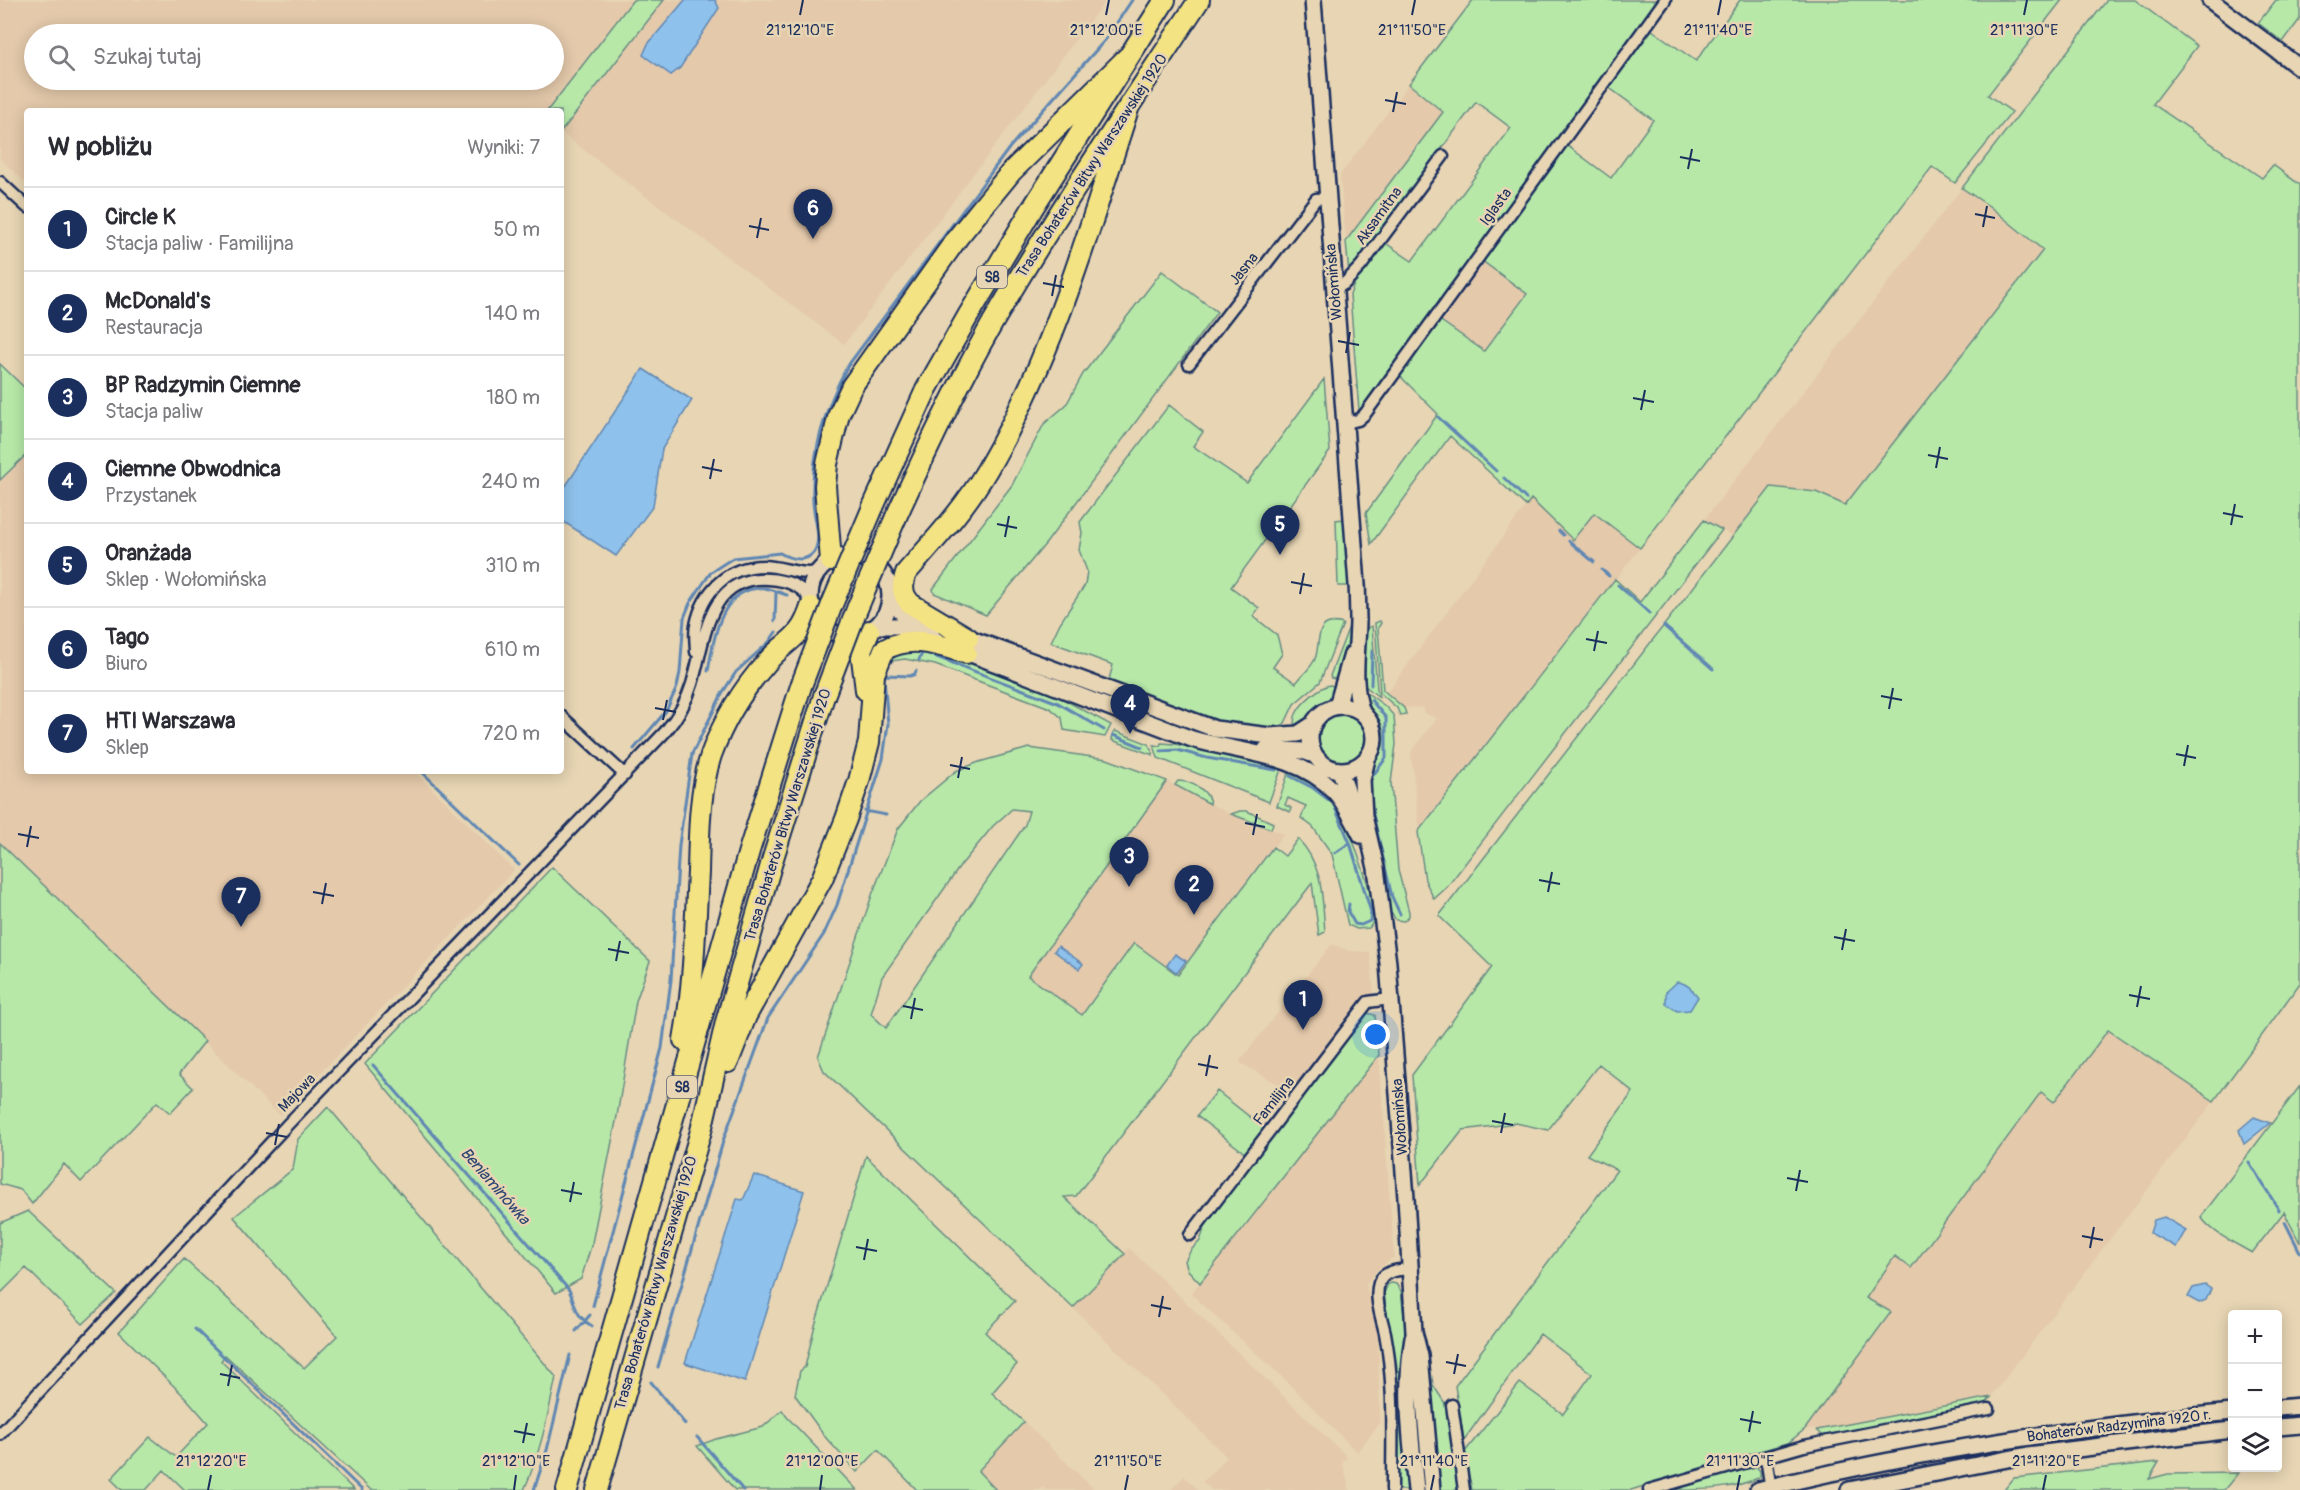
<!DOCTYPE html>
<html lang="pl">
<meta charset="utf-8">
<style>
body{margin:0;font-family:Pangolin,sans-serif;background:#f7f7f7;color:#2b2b33}
.controls{position:absolute;right:18px;bottom:18px;display:grid;overflow:hidden;border-radius:6px;box-shadow:0 3px 15px #0003}
.controls button{width:54px;height:54px;display:grid;place-items:center;padding:0;border:0;border-bottom:2px solid #e1e1e2;background:#fff;color:#2b2b33;font:30px sans-serif}
.you{position:absolute;left:1376px;top:1035px;width:21px;height:21px;margin:-15px;border:4px solid #fff;border-radius:50%;background:#1a73e8;box-shadow:0 0 0 9px #1a73e833}
.badge{display:grid;place-items:center;width:39px;height:39px;border-radius:50%;background:#1b2f5e;color:#fff;font-size:20px;font-weight:700}
.pin{position:absolute;translate:-50% -50px;filter:drop-shadow(0 2px 3px #0008)}
.pin::after{content:'';position:absolute;top:32px;width:21px;height:18px;background:inherit;clip-path:polygon(0 0,100% 0,50% 100%)}
.list{margin:0;padding:0;list-style:none}
h2{display:flex;justify-content:space-between;align-items:center;height:78px;margin:0;padding:0 24px;font-size:26px}
h2 small{font-size:20px;font-weight:400;color:#7c7c81}
.list li{display:grid;grid-template-columns:39px 1fr auto;gap:18px;align-items:center;box-sizing:border-box;height:84px;padding:0 24px;border-top:2px solid #e1e1e2}
.list b{display:block;font-size:22px;white-space:nowrap}
.list p{margin:0;font-size:20px;white-space:nowrap;color:#7c7c81}
.list em{font-size:20px;font-style:normal;color:#7c7c81}
.icon{flex:none;width:33px;height:33px;fill:none;stroke:currentColor;stroke-width:2;stroke-linecap:round;stroke-linejoin:round}
.map{position:relative;flex:none;width:2300px;height:1490px;overflow:hidden}
.search{position:absolute;background:#fff;box-shadow:0 3px 15px #0003;left:24px;top:24px;width:540px;height:66px;display:flex;align-items:center;gap:15px;box-sizing:border-box;padding:0 21px;border-radius:33px;color:#7c7c81;font-size:22px}
.panel{position:absolute;background:#fff;box-shadow:0 3px 15px #0003;left:24px;top:108px;width:540px;height:666px;border-radius:6px}
.map>svg:first-child{display:block}
.built{fill:#e4c9ab;fill-rule:evenodd}
.green{fill:#b7e8a8;stroke:#698c83;stroke-width:1.5;fill-rule:evenodd}
.water{fill:#8ec1eb;stroke:#6087b3;stroke-width:1.5}
.lines{fill:none;stroke-linecap:round;stroke-linejoin:round}
.stream{stroke:#6087b3;stroke-width:3}
.street-casing{stroke:#1b2f5e;stroke-width:15}
.secondary-casing{stroke:#1b2f5e;stroke-width:20}
.highway-casing{stroke:#1b2f5e;stroke-width:24}
.street{stroke:#e7d5b3;stroke-width:10}
.secondary{stroke:#e7d5b3;stroke-width:15}
.highway{stroke:#f4e382;stroke-width:20}
.highway-bridge-casing{stroke:#1b2f5e;stroke-width:24;stroke-linecap:butt}
.highway-bridge{stroke:#f4e382;stroke-width:20}
.ticks{fill:none;stroke:#1b2f5e;stroke-width:2}
.labels{text-anchor:middle;dominant-baseline:central;stroke-width:5;stroke-linejoin:round;paint-order:stroke}
.shield{fill:#e7d5b3;stroke:#586178;stroke-width:1.5}
.shield-label{font-size:14px;font-weight:bold;fill:#1b2f5e}
.street-label{font-size:15px;fill:#1b2f5e;stroke:#e7d5b3}
.water-label{font-size:16px;font-style:italic;fill:#2c4573;stroke:#e7d5b3}
.ticks-label{font-size:15px;text-anchor:middle;fill:#1b2f5e;stroke:#e7d5b3;stroke-width:5;stroke-linejoin:round;paint-order:stroke}
</style>
<div class="map">
<svg width="2300" height="1490" viewBox="0 0 2300 1490">
<rect width="100%" height="100%" fill="#e7d5b3"/>
<filter id="ink" filterUnits="userSpaceOnUse"><feTurbulence type="fractalNoise" baseFrequency=".0167" numOctaves="2"/><feDisplacementMap in="SourceGraphic" scale="12" xChannelSelector="R" yChannelSelector="G"/><feConvolveMatrix kernelMatrix="1 2 1 2 8 2 1 2 1" color-interpolation-filters="sRGB"/></filter>
<g filter="url(#ink)">
<path class="built" d="M0,0h633l-86,111h-520v73l-27,-25zM34,34h520v46h-520z
M664,0h442l-262,344 -283,-211z
M1409,84l34,28 -97,129 -6,-66z
M1962,188l27,17 54,44 -198,257 -29,-14 -45,-5 -38,49 -29,-16z
M1481,260l46,33 -43,59 -46,-33z
M27,454v317h387l100,99 -234,245 -280,-272v-363z
M1531,499l42,41 21,-27 46,35 -217,280 -4,-3 -8,-73 26,-34 -13,-5 -1,-6 -19,1 -18,-14z
M1167,781l61,32 55,21 -105,141 -44,-32 -52,72 -54,-39z
M1332,944l17,7 21,1 4,44 -6,1 -75,95 -54,-30z
M2108,1030l106,71 -223,296 -174,33 -2,-2 -10,1 86,-116 -25,-15 29,-42 16,12 130,-176 13,10z
M1379,1055l15,202 -18,14 -10,13 12,48 2,91 -23,29 -79,-79 -87,-79z
M1129,1248l218,209 -5,5 8,28h-138l-9,-8 24,-25 -154,-149z
M1024,1422l71,68h-49l-3,-3 -4,3h-43l-19,-18z
M1184,1476l14,14h-27z"/>
<path class="green" d="M633,0h31l-103,132v-21h-14z
M1473,0h185l-299,411 -9,-116 6,-16 28,-37 28,19 99,-133 -35,-26 -127,172 -3,-33 97,-129 -34,-28z
M1740,0h322l-74,95 24,17 -57,71 -23,-16 -292,381 -46,-35 -21,27 -42,-41 -5,7 -76,-70 -79,108 -5,-31 72,-99 -40,-40 29,-35v-5l11,-15 46,32 43,-57 -46,-34 84,-116 46,34 42,-58 -46,-34 42,-58 47,33z
M2107,0h28l62,46 -44,58 109,74 11,-13 27,20v798l-86,118 -106,-71 -54,72 -13,-10 -130,176 -16,-12 -29,42 25,14 -86,117 -17,14 -75,21 -82,26h-159l-8,-37 56,-70 43,31 29,-40 -52,-40 -76,106 -9,-54 162,-216 -30,-15 46,-63 -34,-28 -51,66 -32,-7 -53,7 -43,55 -8,-110 80,-108 -53,-51 332,-429 45,5 29,13 198,-255 -54,-44 -27,-18z
M2276,0h24v19l-17,23 -25,-19z
M1162,271l55,41 -170,230 -61,73 -52,-22 -1,-4 79,-104 32,-61 22,-19 17,-31z
M0,364l27,26v64l-27,26z
M1324,379l6,72 -99,136 28,21 -6,8 24,19 5,19 -9,13 23,16c6,-8 15,-15 19,-24 6,-15 -2,-43 28,-35l-23,58 -26,22 -9,19 -7,5h-22l-44,-8 -104,-37 5,-18 -62,-23 9,-19 25,-38 2,-14 -8,-21 3,-17 -2,-11 89,-117 34,27 -10,14 54,37z
M1344,519l6,67h-12l-2,-66z
M1704,520l18,10 -275,357 -13,12 -9,-19 -7,-48 197,-253 25,23z
M894,614l298,113 87,18 -56,-5 -33,-10 -298,-112z
M1380,621l1,2 -3,5 5,62 21,18 2,6 -6,1 -3,-7 -17,-15 -5,-70z
M1350,624l-2,17 -9,39 -8,-2 -1,-2z
M1372,626l5,63 2,8 -15,-12 2,-52 3,-6z
M933,649l128,49 50,27 -6,12 -41,-7 -2,-12 -12,-10 -115,-43 -30,-6 -14,2 -6,-2 6,-5z
M1330,685l7,2 -7,12 -13,7 -15,18 -8,4c0,-4 0,-10 2,-14 5,-11 23,-27 34,-29z
M1362,692l5,1 18,13 9,10 2,28 -5,39 7,87 11,42v4l-5,5 -8,-1 -4,-6h-3c-10,-45 -29,-94 -20,-140 3,-16 18,-18 14,-43 -2,-16 -17,-23 -21,-39z
M1318 738a24 24 0 1 1 48 0a24 24 0 1 1-48 0Z
M1115,731l34,13 4,11 -41,-15 1,-7z
M1161,743c23,0 35,7 56,11 22,5 44,3 65,13l-13,35 -111,-44 -4,-13 6,1z
M1029,748l78,11 60,22 -139,195 54,39 52,-72 44,32 95,-128 12,9 13,-17c26,27 24,59 27,93l-6,3 -7,-52 -236,313 -12,1 61,57 -52,54 -249,-237 -6,-14 54,-162 26,-66 22,-28 36,-30 23,-9zM1012,809l17,2 -4,14 -139,203 -15,-14 11,-37 79,-112 32,-39z
M1289,771c19,11 41,20 52,39 8,19 36,92 33,109 -1,5 -2,5 -5,9l-12,1 -9,-4 -16,-71 -19,-27 -12,-9 5,-12 -18,-8 -3,7 6,3 -1,4 -13,-6z
M1178,781c13,0 31,9 32,23l-35,-19z
M1240,811h7l26,12 -2,6 -40,-15z
M0,843l205,198 -26,33 14,14 -23,25 -13,-11 -76,80 -17,-18 -32,40 -11,-14 -21,-6z
M552,867l98,94 -14,40 -19,115 -25,127 -11,36 -25,14 -191,-229z
M1366,1013l9,2 4,40 -179,228 -12,-13 -3,-9 6,-11 9,-9 7,-21z
M2300,1086v157l-16,-31 -32,41c-17,-10 -40,-20 -51,-36z
M1217,1091l48,38 -19,25 -49,-38z
M328,1107l228,270c-8,38 -16,77 -32,113h-153l-146,-135 -4,6 133,129h-169l-21,-20 -18,20h-24l-11,-11 39,-42 26,20 32,-34 -22,-25 -67,-66 65,-73 120,109 33,-32 -103,-119 59,-48 5,-30z
M866,1156l149,145 -30,31 32,32 -25,29 32,29 -46,49 18,19h-79l-39,-40 -21,22 -31,-34 -31,-43 5,-24 5,-4 9,-38z
M28,1211l88,82 -33,31 -57,-56 -26,26v-71z
M1392,1283l4,1 5,7 4,33 -1,63 6,103h-13l-3,-129 -10,-68 4,-9z
M1422,1333l4,7 7,45 17,26 10,79h-21z
M1991,1397l-6,8 -162,31 -6,-6z
M782,1410l5,7 70,73h-122l-38,-44 19,-7 47,-12z
M2159,1462l-10,17 19,-5 70,-1 -14,17h-220l10,-12z
M1755,1465l5,6v6c-25,13 -63,13 -92,13z"/>
<path class="water" d="M685,0h30l4,8 -39,60 -9,7 -28,-20 5,-11z
M643,369l49,31 -30,49 -9,57 -37,50 -55,-36v-27z
M1058,946l25,18 -4,5 -25,-18z
M1175,954l11,7 -9,12 -10,-8z
M1677,982c10,1 15,7 21,15l-8,13 -13,1 -11,-7v-12z
M2254,1117l16,6 -26,21 -5,-14z
M754,1175l50,16 -59,191 -60,-19 52,-164 6,1z
M2164,1217l22,13 -10,17 -26,-14 4,-13z
M2205,1285l6,4 -5,11 -7,3 -11,-6 5,-9z"/>
<g class="lines">
<path class="stream" d="M1438,417l58,54
M1504,478l22,21
M1559,531l4,4
M1569,541l25,21
M1602,570l7,6
M1618,585l31,28
M775,621l1,-28
M1664,626l49,43
M919,660l3,-7h4l132,50 46,27
M708,671c6,-32 12,-85 56,-83 7,1 16,5 23,7
M1371,685l1,-34
M1113,735l29,12
M634,749l32,-38 11,-24 3,-15 4,-54 6,-15 21,-31 22,-14 47,-5c10,6 26,10 34,-1 9,-14 -1,-36 -1,-51 -2,-48 11,-91 34,-134l163,-220 96,-108 26,-39
M1161,751l16,-1 30,8 69,12
M421,771l98,94
M1290,776l23,12 20,15 17,40 21,69 -1,9 -9,4 -6,-1 -7,-12 1,-8
M1370,796l1,-18 15,-20v-40l-15,-18
M1371,806l21,91 8,17
M865,811l21,4
M1335,853l15,-10
M373,1065l196,225c8,17 5,25 23,36
M2249,1162l30,48
M2285,1222l15,30
M593,1306l69,-258 9,-68 8,-135 13,-91 31,-62 13,-20 33,-30 7,-10
M195,1329l167,161
M576,1331l14,-16
M658,1367l66,-229 44,-120 56,-84 13,-29 46,-146 5,-35 -4,-46 2,-3 24,1 5,-2 1,-3
M651,1382l34,42
M697,1437l46,53
M534,1490l13,-40 23,-95"/>
<g class="street-casing">
<path id="street" d="M0,182l27,25
M1334,290l10,-6 17,-18 82,-110
M1189,364l127,-165 10,-1
M1346,423l12,-3 7,-6 300,-414
M696,652c0,-8 -2,-19 0,-27 7,-34 32,-59 67,-59 20,0 36,10 55,6
M561,716l64,59
M1190,1235l178,-233 22,-3
M1452,1405l12,85
M0,1434l288,-310 377,-392c12,-14 22,-31 27,-48 13,-43 15,-109 76,-105 17,1 30,5 41,18
M1766,1457l5,33
M1392,1490c0,-52 3,-105 -7,-157 -3,-14 -11,-35 -6,-50 5,-13 19,-13 31,-14
M1649,1490l155,-44 185,-37"/>
</g>
<g class="secondary-casing">
<path id="secondary" d="M1313,0l42,558c2,20 3,40 3,61 0,30 -7,65 4,93
M2210,0l90,68
M810 596a40 40 0 1 1 80 0a40 40 0 1 1-80 0Z
M890,599l11,13 34,14
M876,626h23l37,14
M958,634l257,95 55,7 28,-2 14,-9
M958,649l234,90c48,14 106,14 143,53 11,12 18,28 26,43
M1310 738a32 32 0 1 1 64 0a32 32 0 1 1-64 0Z
M1337,706l15,-52
M1266,749l37,2 11,4
M1367,759l-5,21 2,36 12,52 12,95 18,235 8,134 6,24 12,134
M1340,771l14,39
M1413,1338c-9,52 -2,100 3,152
M2278,1408l22,-2
M2278,1427l22,-2
M1758,1490c156,-39 315,-62 474,-78
M1849,1490l179,-35 204,-25"/>
</g>
<g class="highway-casing">
<path id="highway" d="M873,507l53,-117 42,-74 64,-107 133,-209
M896,517c30,-66 61,-132 97,-195 64,-110 136,-215 206,-322
M831,561l-6,-75 2,-22 12,-50 13,-28 106,-149 54,-66 116,-114
M968,638l-57,-34c-10,-10 -9,-18 -5,-31 29,-33 59,-65 81,-103 66,-113 102,-240 142,-364
M866,690l-5,-40 8,-19
M684,1040c10,-56 11,-111 14,-168 1,-39 1,-79 13,-117 12,-33 32,-66 56,-93 21,-24 33,-21 44,-55
M728,1062l18,-46 76,-137 24,-60 13,-38 10,-39 5,-68 10,-24c27,-16 54,-5 82,3
M567,1490l182,-639 52,-165
M597,1490l104,-359 25,-109 47,-164 51,-162"/>
</g>
<use href="#street" class="street"/>
<use href="#secondary" class="secondary"/>
<use href="#highway" class="highway"/>
<g class="highway-bridge-casing">
<path id="highway-bridge" d="M801,686l32,-84 40,-95
M824,696l33,-87 39,-92"/>
</g>
<use href="#highway-bridge" class="highway-bridge"/>
</g>
</g>
<path class="ticks" d="M800,15l3,-15M1106,15l3,-15M1412,15l3,-15M1718,15l3,-15M2024,15l3,-15M1385,100l21,4M1393,112l4,-20M1680,157l20,4M1688,169l4,-20M1975,214l20,4M749,226l20,4M1983,227l4,-21M757,238l4,-20M1043,283l21,4M1052,296l4,-21M1338,341l21,4M1346,353l4,-21M1633,398l21,4M1641,410l4,-20M1928,455l20,4M702,467l20,4M1936,468l4,-21M710,479l4,-20M2223,513l20,4M997,524l20,4M2231,525l4,-21M1005,537l4,-21M1291,582l21,4M1300,594l4,-21M1586,639l21,4M1594,651l4,-20M1881,696l21,4M655,708l21,4M1889,709l4,-21M663,720l4,-20M2176,754l20,4M950,765l20,4M2184,766l4,-21M958,778l4,-21M1245,823l20,4M18,834l21,4M1253,835l4,-21M27,847l4,-21M1539,880l21,4M313,892l21,4M1548,892l4,-20M322,904l4,-21M1834,937l21,4M608,949l21,4M1842,950l4,-21M616,961l4,-20M2129,995l21,4M903,1006l20,4M2137,1007l4,-21M911,1019l4,-21M1198,1064l20,4M1206,1076l4,-21M1492,1121l21,4M266,1133l21,4M1501,1133l4,-20M275,1145l4,-21M1787,1178l21,4M561,1190l21,4M1796,1191l4,-21M570,1202l4,-20M2082,1236l21,4M856,1247l21,4M2090,1248l4,-21M864,1260l4,-21M1151,1305l20,4M1159,1317l4,-21M1446,1362l20,4M220,1374l20,4M1454,1374l4,-20M228,1386l4,-21M1740,1419l21,4M514,1431l21,4M1749,1432l4,-21M523,1443l4,-20M208,1490l3,-15M514,1490l2,-15M820,1490l2,-15M1125,1490l3,-15M1431,1490l3,-15M1737,1490l3,-15M2043,1490l3,-15"/>
<g class="labels">
<g class="shield">
<rect x="977" y="266" width="30" height="22" rx="4.5"/>
<rect x="667" y="1076" width="30" height="22" rx="4.5"/>
</g>
<g class="shield-label">
<text x="992" y="277">S8</text>
<text x="682" y="1087">S8</text>
</g>
<g class="street-label">
<text transform="translate(1092 166) rotate(-57)">Trasa Bohaterów Bitwy Warszawskiej 1920</text>
<text transform="translate(1496 207) rotate(-54)">Iglasta</text>
<text transform="translate(1379 216) rotate(-54)">Aksamitna</text>
<text transform="translate(1244 269) rotate(-52)">Jasna</text>
<text transform="translate(1334 282) rotate(-95)">Wołomińska</text>
<text transform="translate(788 815) rotate(-73)">Trasa Bohaterów Bitwy Warszawskiej 1920</text>
<text transform="translate(297 1093) rotate(-46)">Majowa</text>
<text transform="translate(1274 1101) rotate(-52)">Familijna</text>
<text transform="translate(1400 1117) rotate(-94)">Wołomińska</text>
<text transform="translate(656 1283) rotate(-74)">Trasa Bohaterów Bitwy Warszawskiej 1920</text>
<text transform="translate(2119 1426) rotate(-7)">Bohaterów Radzymina 1920 r.</text>
</g>
<g class="water-label">
<text transform="translate(495 1186) rotate(49)">Beniaminówka</text>
</g>
</g>
<g class="ticks-label">
<text x="800" y="35">21°12'10"E</text>
<text x="1106" y="35">21°12'00"E</text>
<text x="1412" y="35">21°11'50"E</text>
<text x="1718" y="35">21°11'40"E</text>
<text x="2024" y="35">21°11'30"E</text>
<text x="211" y="1466">21°12'20"E</text>
<text x="516" y="1466">21°12'10"E</text>
<text x="822" y="1466">21°12'00"E</text>
<text x="1128" y="1466">21°11'50"E</text>
<text x="1434" y="1466">21°11'40"E</text>
<text x="1740" y="1466">21°11'30"E</text>
<text x="2046" y="1466">21°11'20"E</text>
</g>
</svg>
<div class="controls">
<button>+</button>
<button>−</button>
<button><svg class="icon" aria-label="layers" viewBox="0 0 24 24"><path d="M12 4l9 5-9 5-9-5zM3 14l9 5 9-5"/></svg></button>
</div>
<div class="you"></div>
<div class="pin badge" style="left:1303px;top:1030px">1</div>
<div class="pin badge" style="left:1194px;top:915px">2</div>
<div class="pin badge" style="left:1129px;top:887px">3</div>
<div class="pin badge" style="left:1130px;top:734px">4</div>
<div class="pin badge" style="left:1280px;top:555px">5</div>
<div class="pin badge" style="left:813px;top:239px">6</div>
<div class="pin badge" style="left:241px;top:927px">7</div>
<div class="search"><svg class="icon" aria-label="search" viewBox="0 0 24 24"><circle cx="10" cy="10" r="6"/><path d="M15 15l6 6"/></svg>Szukaj tutaj</div>
<section class="panel">
<h2>W pobliżu<small>Wyniki: 7</small></h2>
<ul class="list">
<li><span class="badge">1</span><div><b>Circle K</b><p>Stacja paliw · Familijna</p></div><em>50 m</em></li>
<li><span class="badge">2</span><div><b>McDonald's</b><p>Restauracja</p></div><em>140 m</em></li>
<li><span class="badge">3</span><div><b>BP Radzymin Ciemne</b><p>Stacja paliw</p></div><em>180 m</em></li>
<li><span class="badge">4</span><div><b>Ciemne Obwodnica</b><p>Przystanek</p></div><em>240 m</em></li>
<li><span class="badge">5</span><div><b>Oranżada</b><p>Sklep · Wołomińska</p></div><em>310 m</em></li>
<li><span class="badge">6</span><div><b>Tago</b><p>Biuro</p></div><em>610 m</em></li>
<li><span class="badge">7</span><div><b>HTI Warszawa</b><p>Sklep</p></div><em>720 m</em></li>
</ul>
</section>
</div>
